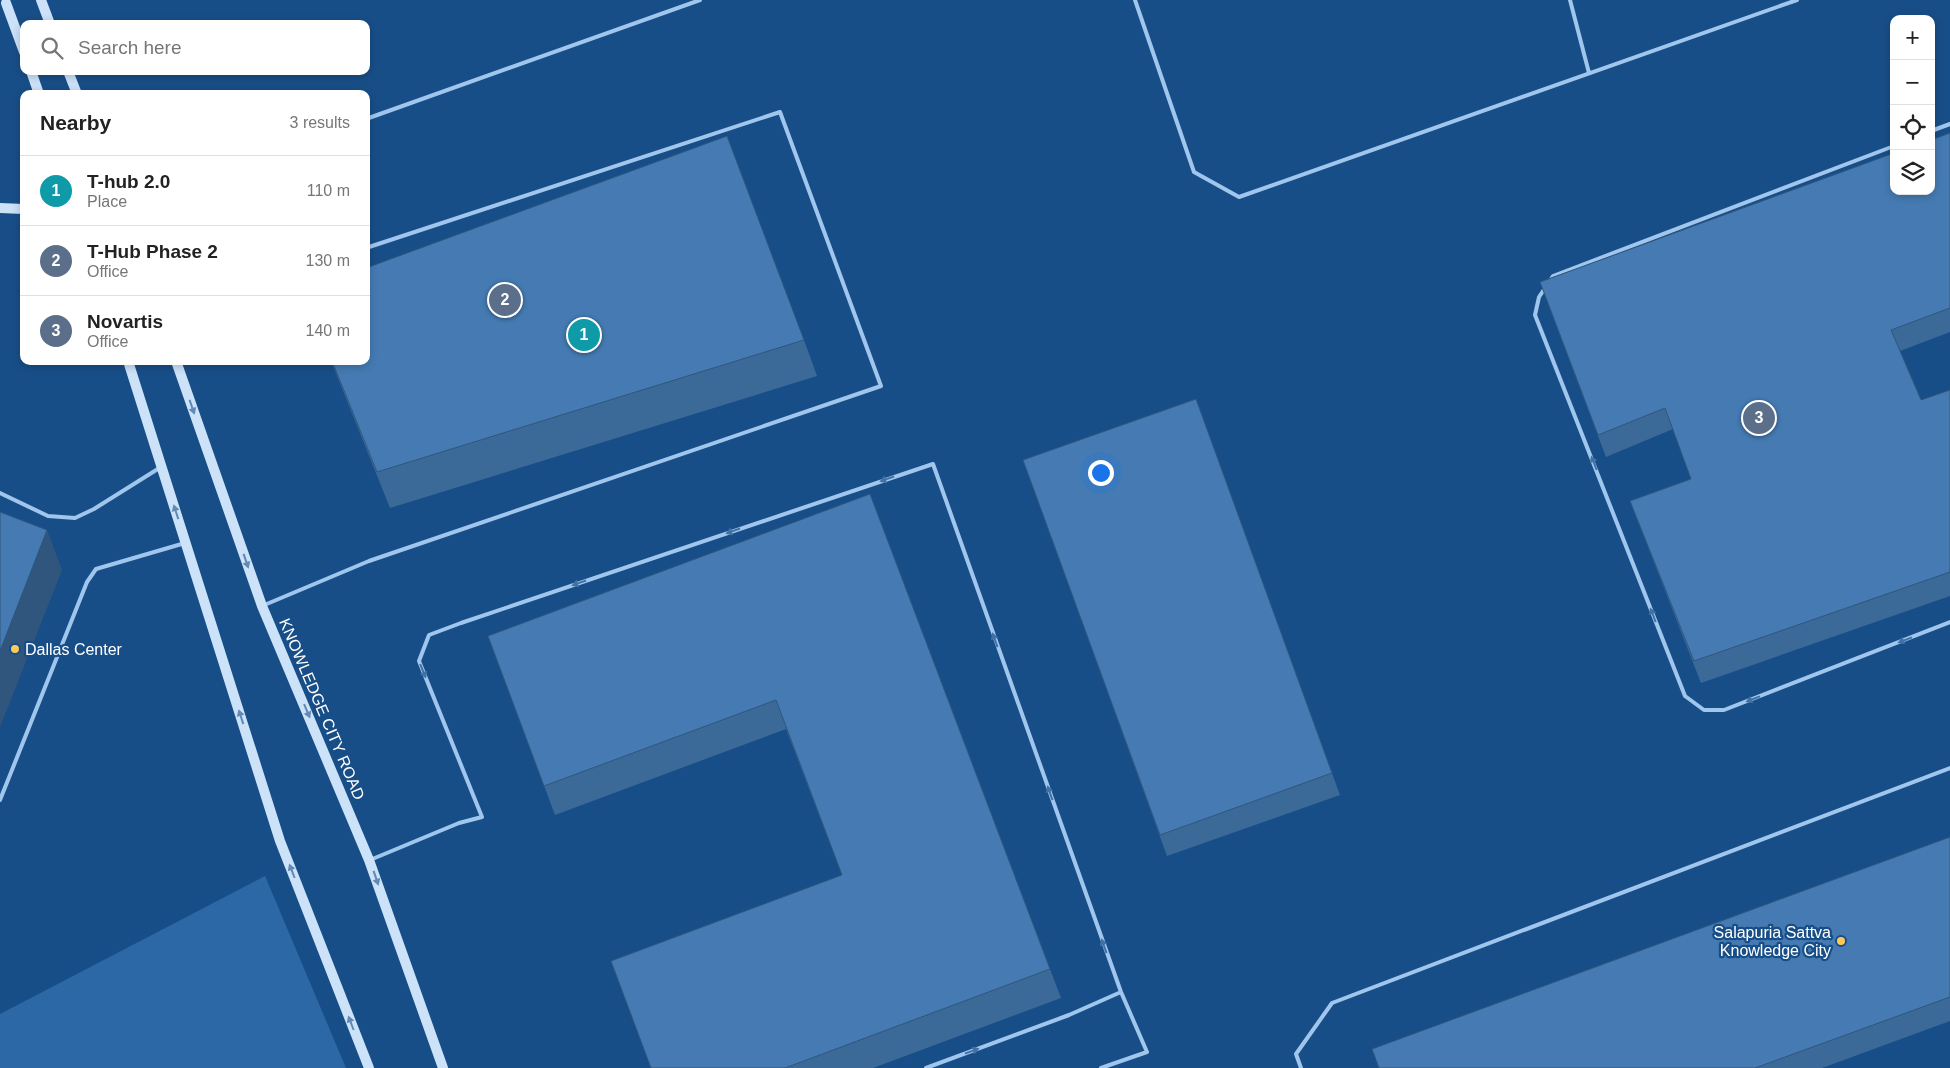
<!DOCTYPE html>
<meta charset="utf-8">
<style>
body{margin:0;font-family:Arial,sans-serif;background:#f2f2f2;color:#222}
.controls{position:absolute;right:15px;top:15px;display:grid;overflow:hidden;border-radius:10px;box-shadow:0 2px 8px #0003}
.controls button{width:45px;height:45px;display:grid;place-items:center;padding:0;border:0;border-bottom:1px solid #e0e0e0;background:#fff;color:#222;font:25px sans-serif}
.you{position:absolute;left:1100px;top:472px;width:18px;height:18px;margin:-12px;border:4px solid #fff;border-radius:50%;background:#1a73e8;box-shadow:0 0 0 8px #1a73e833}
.badge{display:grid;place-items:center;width:32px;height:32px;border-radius:50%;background:#b45309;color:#fff;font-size:16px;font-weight:700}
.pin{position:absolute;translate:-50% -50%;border:2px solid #fff;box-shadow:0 1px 5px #0006}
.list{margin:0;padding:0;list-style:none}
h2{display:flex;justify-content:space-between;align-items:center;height:65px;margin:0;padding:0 20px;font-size:21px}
h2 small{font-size:16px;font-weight:400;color:#767676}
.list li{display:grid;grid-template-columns:32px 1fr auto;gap:15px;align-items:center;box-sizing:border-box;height:70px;padding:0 20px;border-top:1px solid #e0e0e0}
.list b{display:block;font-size:19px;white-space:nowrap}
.list p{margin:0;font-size:16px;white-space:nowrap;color:#767676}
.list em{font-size:16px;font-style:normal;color:#767676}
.icon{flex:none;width:28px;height:28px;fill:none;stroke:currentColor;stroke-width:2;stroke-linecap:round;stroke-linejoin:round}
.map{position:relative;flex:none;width:1950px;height:1068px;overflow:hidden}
.search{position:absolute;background:#fff;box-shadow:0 2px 8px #0003;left:20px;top:20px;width:350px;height:55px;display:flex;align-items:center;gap:12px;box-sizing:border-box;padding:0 18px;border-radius:10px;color:#767676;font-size:19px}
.panel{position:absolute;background:#fff;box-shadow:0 2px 8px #0003;left:20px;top:90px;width:350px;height:275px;border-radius:10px}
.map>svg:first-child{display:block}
.green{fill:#2b68a5}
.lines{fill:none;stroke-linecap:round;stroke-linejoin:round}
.lane{stroke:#a0c6ed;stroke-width:4}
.secondary{stroke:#cce2f9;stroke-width:10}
.wall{fill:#3b6a99}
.shaded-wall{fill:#30567d}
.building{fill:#457bb2;stroke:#30567d}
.oneway{fill:#6089b5}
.oneway2{fill:#4172a6}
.poi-dot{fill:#ffc85b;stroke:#184e87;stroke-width:2}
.labels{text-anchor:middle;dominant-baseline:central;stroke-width:4.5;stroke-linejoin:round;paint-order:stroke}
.poi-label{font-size:16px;fill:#fff;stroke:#184e87;text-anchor:start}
.street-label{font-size:16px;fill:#fff;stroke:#184e87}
</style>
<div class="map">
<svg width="1950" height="1068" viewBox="0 0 1950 1068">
<rect width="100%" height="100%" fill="#184e87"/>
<path class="green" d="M265,876l81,192h-346v-54z"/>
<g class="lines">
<path class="lane" d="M1135,0l59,172 45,25 558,-197
M1570,0l19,73
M366,119l334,-119
M1931,131l19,-7
M1549,282l4,-6 341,-130
M1545,288l-6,9 -4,18 150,381 19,14h20l226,-88
M0,493l48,23 27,2 19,-9 67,-42
M262,606l107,-45 512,-175 -101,-274 -414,136
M0,800l87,-218 9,-13 89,-26
M370,860l89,-37 23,-6 -63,-156 10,-26 32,-12 472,-159 188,528 26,60 -46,16
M926,1068l143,-53 52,-23
M1301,1068l-5,-14 36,-51 618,-235"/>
<path class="secondary" d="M41,0l9,24
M6,3l18,49
M31,71l8,23
M68,71l9,23
M0,208l24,1
M128,361l152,480 89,227
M176,361l86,245 107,254 74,208"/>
</g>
<path class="wall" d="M1950,133v199l-50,19 21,49 29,-10v206l-249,87 -71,-182 61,-22 -18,-50 -67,28 -66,-175z
M804,340l13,36 -427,132 -59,-147h35z
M1196,399l144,396 -173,61 -144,-396z
M870,494l191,504 -188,70h-222l-40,-107 231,-86 -56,-146 -231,86 -67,-179z
M1950,837v184l-128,47h-443z"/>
<path class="shaded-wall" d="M47,530l15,40 -62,157v-76z"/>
<path class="building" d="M1950,133v175l-59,22 30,70 29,-10v182l-256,89 -64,-160 61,-22 -26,-71 -67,27 -58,-153 354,-129v38h37v-51z
M727,136l77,204 -427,132 -45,-111h34v-93z
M1196,399l136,374 -172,62 -137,-375z
M870,494l180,475 -265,99h-134l-40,-107 231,-86 -66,-175 -232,86 -56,-150z
M0,512l47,18 -47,121z
M1950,837v160l-195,71h-376l-7,-19z"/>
<defs><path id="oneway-solid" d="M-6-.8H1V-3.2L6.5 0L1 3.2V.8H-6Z" transform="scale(1.25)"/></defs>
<g class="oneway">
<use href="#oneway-solid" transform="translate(192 407) rotate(71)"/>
<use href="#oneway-solid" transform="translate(176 512) rotate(-108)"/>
<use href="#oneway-solid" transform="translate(246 561) rotate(71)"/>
<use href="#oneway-solid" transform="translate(307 711) rotate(67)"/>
<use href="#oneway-solid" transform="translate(241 717) rotate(-108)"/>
<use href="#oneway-solid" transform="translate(292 871) rotate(-111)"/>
<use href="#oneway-solid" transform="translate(376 878) rotate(71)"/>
<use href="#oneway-solid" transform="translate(351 1023) rotate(-111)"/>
</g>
<g class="oneway2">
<use href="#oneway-solid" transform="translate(1594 463) rotate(-111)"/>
<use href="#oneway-solid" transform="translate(887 479) rotate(161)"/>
<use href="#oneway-solid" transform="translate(733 531) rotate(161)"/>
<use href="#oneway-solid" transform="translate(579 583) rotate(161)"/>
<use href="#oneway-solid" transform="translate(1653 615) rotate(-111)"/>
<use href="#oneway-solid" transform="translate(995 640) rotate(-110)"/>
<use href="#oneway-solid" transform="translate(1905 640) rotate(159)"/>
<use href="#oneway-solid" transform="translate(423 671) rotate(68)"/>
<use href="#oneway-solid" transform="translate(1753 699) rotate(159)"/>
<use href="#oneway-solid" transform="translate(1050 793) rotate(-110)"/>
<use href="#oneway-solid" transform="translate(1104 946) rotate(-110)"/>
<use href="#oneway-solid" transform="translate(972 1051) rotate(-20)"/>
</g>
<g class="poi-dot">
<circle cx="15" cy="649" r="5"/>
<circle cx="1841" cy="941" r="5"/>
</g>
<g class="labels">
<g class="poi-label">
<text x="25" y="649">Dallas Center</text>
<text x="1831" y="932" text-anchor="end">Salapuria Sattva<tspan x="1831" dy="18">Knowledge City</tspan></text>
</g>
<g class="street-label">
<text transform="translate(322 709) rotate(67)">KNOWLEDGE CITY ROAD</text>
</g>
</g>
</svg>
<div class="controls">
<button>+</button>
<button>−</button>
<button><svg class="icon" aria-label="locate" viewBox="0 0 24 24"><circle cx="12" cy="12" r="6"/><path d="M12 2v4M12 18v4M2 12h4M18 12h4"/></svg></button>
<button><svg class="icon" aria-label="layers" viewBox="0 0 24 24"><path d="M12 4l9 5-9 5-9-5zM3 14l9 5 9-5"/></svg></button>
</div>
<div class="you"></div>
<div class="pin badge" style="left:584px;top:335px;background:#0f9aa8">1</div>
<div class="pin badge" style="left:505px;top:300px;background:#5c6f8a">2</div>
<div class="pin badge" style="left:1759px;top:418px;background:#5c6f8a">3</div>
<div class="search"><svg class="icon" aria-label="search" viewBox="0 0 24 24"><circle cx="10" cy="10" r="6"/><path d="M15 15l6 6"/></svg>Search here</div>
<section class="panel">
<h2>Nearby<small>3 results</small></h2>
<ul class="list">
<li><span class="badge" style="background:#0f9aa8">1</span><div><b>T-hub 2.0</b><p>Place</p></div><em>110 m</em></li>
<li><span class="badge" style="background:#5c6f8a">2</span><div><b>T-Hub Phase 2</b><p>Office</p></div><em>130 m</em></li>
<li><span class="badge" style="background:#5c6f8a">3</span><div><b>Novartis</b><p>Office</p></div><em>140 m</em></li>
</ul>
</section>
</div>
